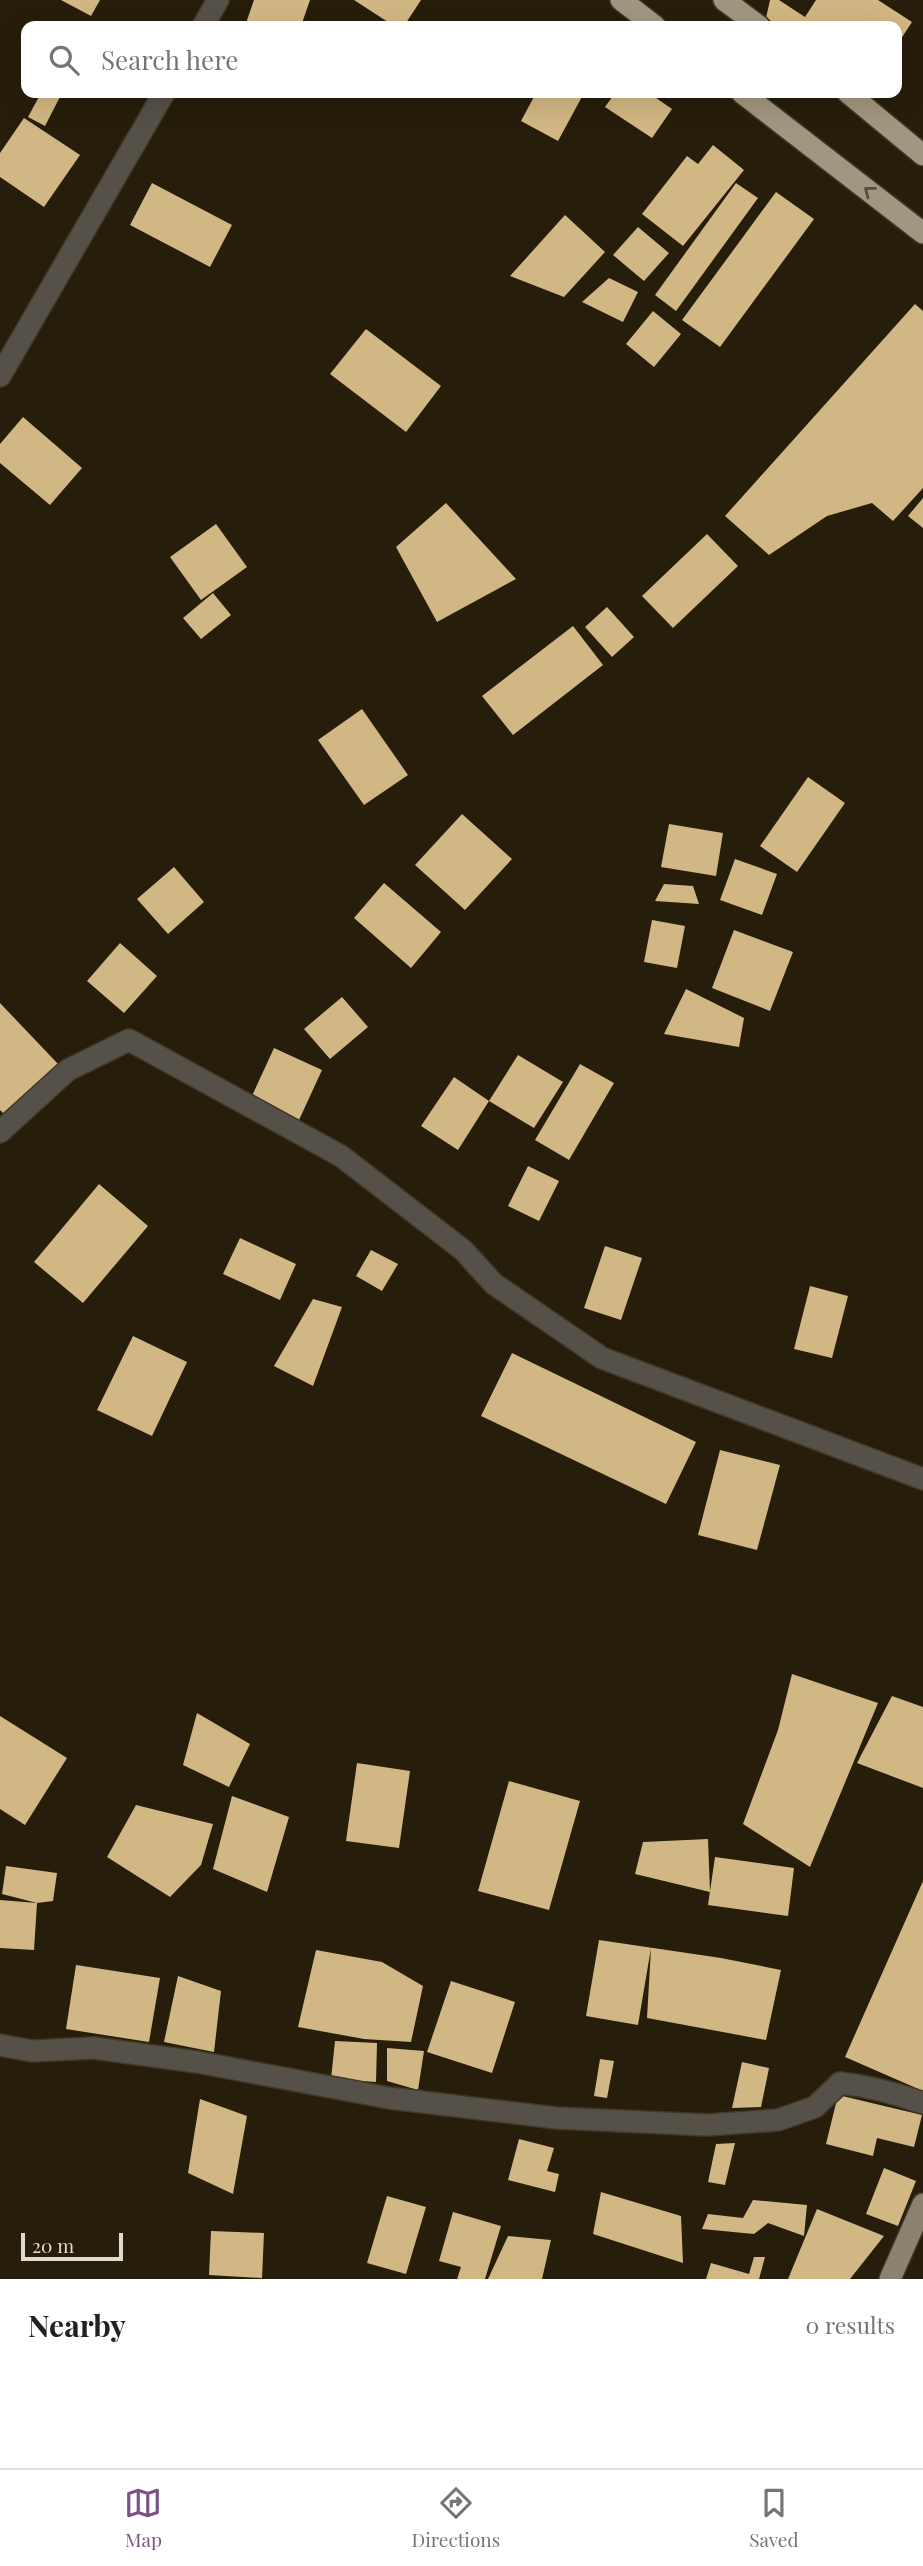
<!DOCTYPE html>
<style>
body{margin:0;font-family:"Playfair Display",serif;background:#f6f6f6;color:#202124}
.scale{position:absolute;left:21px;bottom:18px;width:102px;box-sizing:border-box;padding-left:7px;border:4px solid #e1dbcf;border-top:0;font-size:19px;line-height:24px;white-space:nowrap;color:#e1dbcf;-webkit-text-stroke:5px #261d0a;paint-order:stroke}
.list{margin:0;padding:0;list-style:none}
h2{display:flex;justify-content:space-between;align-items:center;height:91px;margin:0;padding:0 28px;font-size:30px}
h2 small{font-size:23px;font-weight:400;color:#757577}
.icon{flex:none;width:38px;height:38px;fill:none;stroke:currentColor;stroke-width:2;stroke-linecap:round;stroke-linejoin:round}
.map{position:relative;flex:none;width:923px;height:2279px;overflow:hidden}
.search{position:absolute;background:#fff;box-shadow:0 7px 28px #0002;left:21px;right:21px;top:21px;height:77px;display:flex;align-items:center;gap:18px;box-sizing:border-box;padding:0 24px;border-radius:14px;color:#757577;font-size:26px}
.sheet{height:189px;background:#fff}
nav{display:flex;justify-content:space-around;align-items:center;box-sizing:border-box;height:98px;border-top:2px solid #e0e0e0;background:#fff;font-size:19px;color:#757577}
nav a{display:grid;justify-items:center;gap:4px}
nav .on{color:#7b5285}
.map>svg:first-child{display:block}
.building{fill:#d1b783}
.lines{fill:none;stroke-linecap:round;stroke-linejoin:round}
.minor-casing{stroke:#403826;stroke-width:24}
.major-casing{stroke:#403826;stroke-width:24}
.highway-casing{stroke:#403826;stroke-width:24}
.minor{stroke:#555048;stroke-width:21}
.major{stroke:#8c8270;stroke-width:21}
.highway{stroke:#a1967f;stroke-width:21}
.oneway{stroke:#574d39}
</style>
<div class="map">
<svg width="923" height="2279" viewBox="0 0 923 2279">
<rect width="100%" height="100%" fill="#261d0a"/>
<path class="building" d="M61,0h39l-9,16z
M254,0h56l-9,26h-56z
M354,0h67l-17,26h-10z
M770,0h9l26,17 11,-17h62l34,22 -15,23v-19h-117l-14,-8z
M41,93h21l-17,33 -17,-9z
M536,93h48l-26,48 -37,-20z
M615,93h34l23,16 -20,29 -47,-31z
M24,118l56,37 -36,52 -44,-30v-24z
M713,145l31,25 -61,76 -41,-32 45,-58 11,8z
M152,183l80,42 -22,42 -80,-42z
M736,183l22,15 -82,113 -21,-16z
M776,192l38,27 -94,128 -38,-27z
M565,215l40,37 -41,45 -54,-21z
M638,227l31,26 -25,28 -31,-26z
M609,278l29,14 -15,30 -41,-20z
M915,304l8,7v177l-30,33 -21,-18 -45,13 -58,39 -44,-39z
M653,311l28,23 -27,33 -28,-23z
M366,329l75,57 -35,46 -76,-58z
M23,417l59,51 -32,37 -50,-42v-19z
M923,498v30l-15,-12z
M446,503l70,76 -79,43 -41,-75z
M216,524l31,43 -46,33 -31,-43z
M707,534l31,32 -65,62 -31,-32z
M213,593l18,22 -30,24 -18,-21z
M607,607l27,30 -22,20 -27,-30z
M573,626l30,39 -90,70 -31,-39z
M362,709l46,66 -44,30 -46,-65z
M808,777l37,26 -48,69 -37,-26z
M462,814l50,45 -47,51 -50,-45z
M669,824l54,9 -7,43 -55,-9z
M735,859l42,15 -15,41 -42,-15z
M174,867l30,35 -36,32 -31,-35z
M384,883l57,49 -30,36 -57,-50z
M664,884l29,2 6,18 -44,-3z
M652,920l33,6 -8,42 -33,-6z
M734,930l59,22 -23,59 -58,-23z
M120,943l37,33 -33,37 -37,-32z
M686,989l58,29 -5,29 -75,-13z
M342,997l26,30 -38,32 -26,-30z
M0,1003l59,62 -54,50 -5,-5z
M274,1048l48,22 -23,50 -48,-22z
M518,1055l45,27 -29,46 -45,-27z
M580,1064l34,19 -45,77 -34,-20z
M454,1077l35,24 -31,49 -37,-24z
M528,1166l31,15 -20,40 -31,-15z
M99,1184l49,42 -65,77 -49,-41z
M240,1238l56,26 -16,36 -57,-26z
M605,1246l37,12 -21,62 -37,-12z
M371,1250l27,14 -16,27 -26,-15z
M810,1286l38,10 -16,62 -38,-9z
M313,1299l29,8 -29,79 -39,-20z
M133,1336l54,26 -35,74 -55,-26z
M512,1353l184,89 -30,62 -185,-88z
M720,1450l60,15 -23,85 -59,-15z
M792,1674l86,29 -68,164 -67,-43 35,-94z
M892,1696l31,11v81l-66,-25z
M197,1713l53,31 -21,43 -46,-22z
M0,1716l67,42 -42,67 -25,-16z
M357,1763l53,8 -11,77 -53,-7z
M509,1781l71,20 -31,109 -71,-19z
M232,1796l57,21 -22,75 -54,-23z
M136,1805l77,19 -12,41 -31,32 -63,-40z
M708,1839l2,53 -75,-18 8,-32z
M715,1857l79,11 -6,48 -80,-11z
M6,1866l51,7 -4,28 -16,2 -35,-9z
M923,1881v210l-78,-34z
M0,1900l37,3 -3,47 -34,-2z
M599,1940l122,18 60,12 -15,70 -119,-22 4,-70 -13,77 -52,-9z
M316,1950l66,12 41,24 -12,56 -47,-3 -66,-12z
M76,1965l84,13 -11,64 -83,-13z
M178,1976l43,15 -7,61 -50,-10z
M451,1981l64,21 -23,71 -65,-21z
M335,2041l42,2 -1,39 -45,-3z
M387,2048l37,3 -6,39 -31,-9z
M600,2059l14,2 -7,37 -13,-2z
M742,2062l27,6 -8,39 -29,1z
M838,2095l84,20 -8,32 -37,-9 -4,18 -47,-12z
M200,2099l47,17 -14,78 -45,-21z
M519,2139l35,9 -7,23 12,3 -4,18 -47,-12z
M735,2143l-10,42 -17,-3 8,-38z
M884,2168l32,13 -18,45 -32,-12z
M601,2192l80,24 2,47 -90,-29z
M387,2196l39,11 -20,67 -39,-11z
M753,2200l54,5 -3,31 -36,-13 -14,11 -52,-5 6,-15 35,4z
M817,2209l67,27 -34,43h-62z
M453,2212l48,14 -16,53h-28l4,-12 -22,-6z
M211,2231l53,2 -2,45 -53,-3z
M508,2236l43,4 -9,39h-54z
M754,2257h11l-6,22h-53l5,-16 38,11z"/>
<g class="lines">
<g class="minor-casing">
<path id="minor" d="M203,26l15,-26
M0,376l164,-283
M0,1132l68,-62 61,-30 212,116 122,94 31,34 108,74 321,121
M0,2045l32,6 62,-3 103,14 192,36 167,20 151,7 71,-5 37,-13 25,-24c29,3 55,10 83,20"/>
</g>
<g class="major-casing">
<path id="major" d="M890,2279l33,-75"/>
</g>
<g class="highway-casing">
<path id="highway" d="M621,0l34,26
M724,0l35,26
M742,93l181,140
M848,93l75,62"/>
</g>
<use href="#minor" class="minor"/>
<use href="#major" class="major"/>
<use href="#highway" class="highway"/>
</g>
<defs><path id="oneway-chevron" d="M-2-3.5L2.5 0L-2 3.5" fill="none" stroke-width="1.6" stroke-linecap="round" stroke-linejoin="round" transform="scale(1.75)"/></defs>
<use class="oneway" href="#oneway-chevron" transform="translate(869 191) rotate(-142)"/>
</svg>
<div class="scale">20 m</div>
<div class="search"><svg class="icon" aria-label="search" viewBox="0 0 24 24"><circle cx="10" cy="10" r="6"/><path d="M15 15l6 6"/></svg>Search here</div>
</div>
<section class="sheet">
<h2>Nearby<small>0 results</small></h2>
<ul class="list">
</ul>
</section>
<nav>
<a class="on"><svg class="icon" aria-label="map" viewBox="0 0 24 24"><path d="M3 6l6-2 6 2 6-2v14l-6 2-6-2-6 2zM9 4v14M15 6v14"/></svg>Map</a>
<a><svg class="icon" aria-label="directions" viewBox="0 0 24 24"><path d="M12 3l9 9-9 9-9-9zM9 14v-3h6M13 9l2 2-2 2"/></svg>Directions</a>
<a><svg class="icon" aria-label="saved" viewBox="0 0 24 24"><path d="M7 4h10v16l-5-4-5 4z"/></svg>Saved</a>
</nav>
